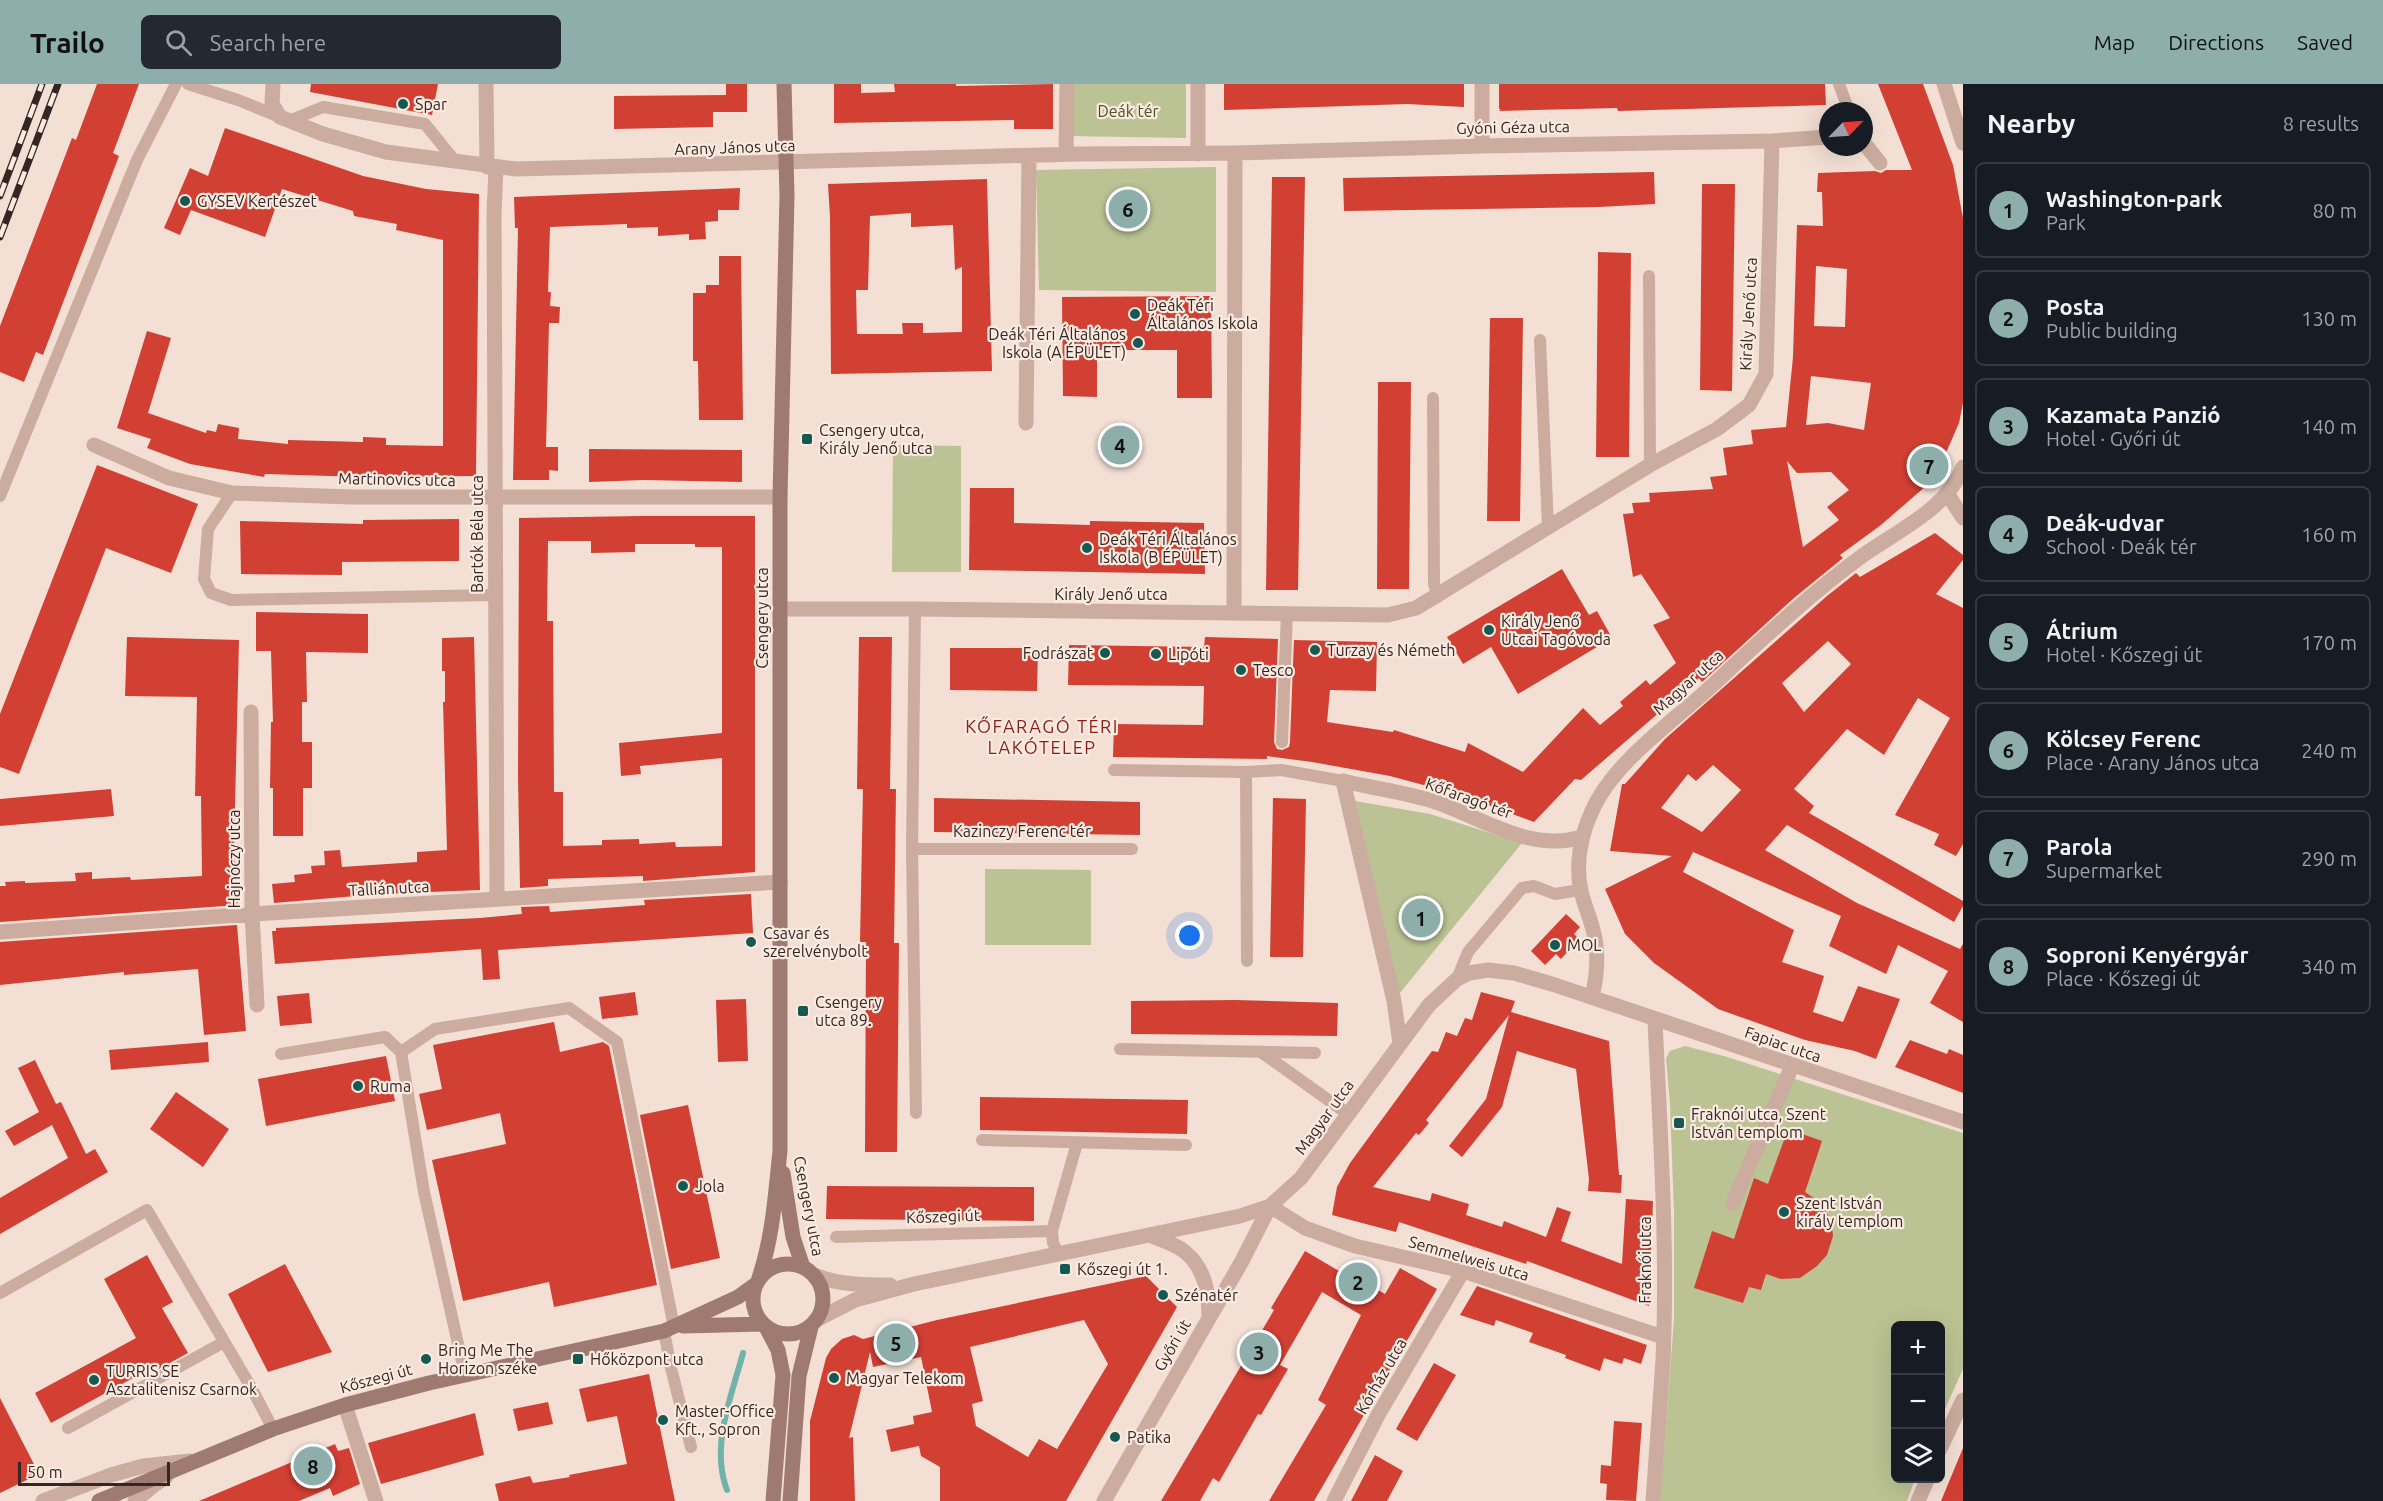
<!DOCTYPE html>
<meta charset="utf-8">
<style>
body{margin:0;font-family:Ubuntu,sans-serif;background:#242831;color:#f1f3f6}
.controls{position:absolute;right:18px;bottom:18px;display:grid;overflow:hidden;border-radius:9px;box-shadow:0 6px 24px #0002}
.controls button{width:54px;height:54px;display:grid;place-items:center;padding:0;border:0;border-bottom:2px solid #363941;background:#171b24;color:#f1f3f6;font:30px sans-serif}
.compass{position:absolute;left:1819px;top:18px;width:54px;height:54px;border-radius:50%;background:#171b24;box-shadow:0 6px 24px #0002;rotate:65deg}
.scale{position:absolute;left:18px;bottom:15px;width:152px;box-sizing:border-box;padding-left:6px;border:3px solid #342624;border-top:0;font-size:16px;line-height:21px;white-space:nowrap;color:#342624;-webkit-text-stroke:4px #faeae0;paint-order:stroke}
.you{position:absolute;left:1190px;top:852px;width:21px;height:21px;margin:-15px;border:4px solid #fff;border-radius:50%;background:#1a73e8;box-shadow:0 0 0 9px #1a73e833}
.badge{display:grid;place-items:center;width:39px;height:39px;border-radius:50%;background:#8eaeac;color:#111;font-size:20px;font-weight:700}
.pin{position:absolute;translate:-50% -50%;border:3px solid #fff;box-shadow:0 2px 6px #0006}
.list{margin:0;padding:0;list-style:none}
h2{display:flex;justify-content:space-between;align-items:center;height:78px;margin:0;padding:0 24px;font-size:26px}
h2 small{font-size:20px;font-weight:400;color:#9ea1a6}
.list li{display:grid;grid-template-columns:39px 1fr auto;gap:18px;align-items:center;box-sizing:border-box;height:96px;margin:0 12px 12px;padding:0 12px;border:2px solid #363941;border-radius:9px}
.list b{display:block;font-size:22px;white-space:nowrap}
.list p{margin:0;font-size:20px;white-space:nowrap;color:#9ea1a6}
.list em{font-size:20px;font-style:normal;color:#9ea1a6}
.icon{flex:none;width:33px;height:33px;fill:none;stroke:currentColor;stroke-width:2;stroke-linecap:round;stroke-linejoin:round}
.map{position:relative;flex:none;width:1963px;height:1417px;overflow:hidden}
header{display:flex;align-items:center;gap:36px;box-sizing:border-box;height:84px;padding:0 30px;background:#8eaeac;color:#111}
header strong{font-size:28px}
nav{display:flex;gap:33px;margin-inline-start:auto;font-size:21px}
.search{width:420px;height:54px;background:#242831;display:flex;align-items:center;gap:15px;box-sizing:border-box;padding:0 21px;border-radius:9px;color:#9ea1a6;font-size:22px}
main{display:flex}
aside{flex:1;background:#171b24}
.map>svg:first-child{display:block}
.green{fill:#bbc293}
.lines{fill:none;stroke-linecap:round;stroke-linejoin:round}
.stream{stroke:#71b2aa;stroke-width:6}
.building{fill:#d23f33;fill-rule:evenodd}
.service{stroke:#cbac9f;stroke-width:12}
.minor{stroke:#cbac9f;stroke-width:15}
.tertiary{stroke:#cbac9f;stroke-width:15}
.secondary{stroke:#9f7a71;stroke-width:15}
.rail-casing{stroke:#342624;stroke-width:7}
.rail{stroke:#faeae0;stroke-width:4.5;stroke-dasharray:14;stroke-linecap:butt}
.poi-dot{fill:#165952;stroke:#faeae0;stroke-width:2}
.labels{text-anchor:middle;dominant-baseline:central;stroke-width:4.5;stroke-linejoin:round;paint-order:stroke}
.poi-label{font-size:16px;fill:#342624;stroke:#faeae0;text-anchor:start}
.park-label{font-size:16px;fill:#4b5425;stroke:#faeae0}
.street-label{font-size:16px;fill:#342624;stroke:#faeae0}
.neighbourhood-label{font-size:18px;letter-spacing:1.5px;fill:#8a1e16;stroke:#faeae0}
</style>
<header>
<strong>Trailo</strong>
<div class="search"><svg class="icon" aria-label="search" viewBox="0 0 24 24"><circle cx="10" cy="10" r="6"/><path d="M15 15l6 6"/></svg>Search here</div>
<nav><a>Map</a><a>Directions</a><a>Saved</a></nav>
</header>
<main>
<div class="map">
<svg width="1963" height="1417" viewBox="0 0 1963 1417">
<rect width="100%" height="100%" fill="#f3dfd4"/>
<path class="green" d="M1071,0h115v54l-116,-2z
M1216,83v125l-177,-2 -3,-120z
M893,361l68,1v126h-69z
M1355,717l75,13 92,29 -123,151z
M985,785l106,1v75h-106z
M1685,962l39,10 239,77v236l-22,49 -1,-92h-44v152l19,1 -8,22h-247l14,-182v-106l-4,-109 -4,-46 4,-7z"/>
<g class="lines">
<path class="stream" d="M727,1406c-17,-44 5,-95 16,-137"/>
</g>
<path class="building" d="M97,0h42l-26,69 6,3 -76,199 -7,-3 -12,30 -24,-10v-46l72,-188 4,2z
M311,0h127l-6,31 -122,-23z
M726,0h21v28h-34v15l-99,2v-33l112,-1z
M834,0h27v9l34,-1 -1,-8h62v2l97,-2v45h-39v-9l-180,3z
M1224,0h240v23l-57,-3 -183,6z
M1499,0h326l1,21 -208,6 -1,-3 -118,3 2,-2h-2z
M1878,0h45l30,81 10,53v185l-4,20 -14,32 -19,31 -45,39 -41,30 3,3 -49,40 -92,84 -3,-4 -118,102 -6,-1 -41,43 -77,-28 -67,-18 -78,-14 -45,-6v3l-154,-2 1,-33 89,1 1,-39 -136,-1 1,-40 135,2 1,-10 73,2 -4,103 3,7 5,1 7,-3 1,-5 4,-102 83,2 -1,49 -46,-1 -3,32 66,10 1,-2 71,22 3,-9 55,29 60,-64 17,17 23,-19 -3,-4 26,-22 4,5 26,-22 -23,-38 17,-7 -29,-44 -8,3 -10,-63 11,-1 -2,-10 18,-1 -1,-9 64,-4 -3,-12 17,-2 -4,-27 30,-4 -2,-14 35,-3 7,-70 4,-132 26,1 -1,-34h-5l1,-19 57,-2 6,2 5,-3h26zM1816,182l31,3 -2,58 -31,-1zM1811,292l60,7 -7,47 -36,-7 -22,2zM1787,377l10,12 34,-1 18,18 -22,17 12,13 -36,27z
M225,44l138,48 63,13 53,5 -3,282 -113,1 -98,-3 -1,3 -74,-13 -43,-16 4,-9 -34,-11 30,-97 24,7 -23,75 58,20 1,-3 9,2 2,-8 21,4 -1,11 50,5v-4l75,2v-5l23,1v7l57,1v-206l-47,-10 1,-6 -43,-8 -1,-5 -71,-22 -17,48 -74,-27 -11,25 -16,-7 26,-60 18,8z
M1654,88l1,32 -56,3 -255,4 -1,-33z
M1272,93h33l-7,413h-32z
M987,95l5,192 -161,3 -1,-157 -2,-33zM911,129v14l42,-2 2,45 7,-3v65l-39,1v-10h-21l1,11h-46l-1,-44h12l2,-74z
M1702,100h33l-3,207 -32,-1z
M740,104l-1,22h-21v11l-13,1 1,17 -17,1v-6l-31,2v-9l-31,1v-4l-77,3 -2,65h3l-1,14 10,1 -1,16h-10l-3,124h12v24l-9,-1v10h-36l5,-252h-3l-1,-31z
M1598,168l33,1 -2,204h-33z
M719,172h22l2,164h-44l-1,-59h-5v-68h13v-8h13z
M1211,212l1,102h-35v-48h-80v47l-34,-1 -1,-99z
M1490,234h33l-3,203h-33z
M1378,298h33l-2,207h-32z
M589,365l153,1v32l-98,-2 -55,2z
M97,381l101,39 -27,69 -65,-25 -87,226 -19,-7v-53z
M970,404h44v35l76,2v-4l114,2 1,51 -236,-4z
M639,432h116v356l-112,9v-5l-95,3v7l-28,2 -2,-111 1,-259zM548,457h43v12l44,-1v-8h60v3h27v186l-103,10 2,33 20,-2 -1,-8 82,-8v88l-46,1 -1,-5 -36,2v-5l-37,1v5l-39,1v-54h-9l-1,-171h-6z
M459,435v42l-117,1v13l-101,-1 -1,-53 123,3v-4z
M1935,449l28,22v5l-27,34 27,14v236l-7,12 -22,-11 5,-11 -44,-19 55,-97 -32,-20 -34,57 -37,-26 -53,60 20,17 -5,7 154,88v5l-9,16 -167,-97 -22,25 92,53 103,46 3,-5v78l-33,-19 18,-32 -50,-26 -12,29 -57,-28 12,-30 -148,-64 -10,20 111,58 -12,32 42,14 -11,36 30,10 15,-36 42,13 -24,60 -21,-8 -50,-11 -87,-31 -64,-46 -29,-29 -20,-45 67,-33 -62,-5 12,-67h3l40,-45 162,-143 29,-23 4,4zM1828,557l23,23 -47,48 -22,-29zM1713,681l28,25 -39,42 -41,-24 27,-34 8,7z
M1562,485l27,46 8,-4 15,27 -94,56 -27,-47 -28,17 -16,-27z
M256,528l112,2v39l-62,-1 1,50h-5v40h10v46h-9v48h-30v-48h-3l1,-66h2l-2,-71h-15z
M127,553l112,3 -5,207 4,58 -238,17v-36h6l-1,-4 20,-1v2l51,-2 -1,-8 17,-1v7l38,-2 1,3 71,-4 -1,-80h-6l2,-99 -72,-1z
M474,553l6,253 -101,4 -105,9 -2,-19 23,-2 -1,-7 18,-2 -1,-7 14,-1 -1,-14 16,-1 2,17 75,-5v-10l30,-2 -4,-148h2v-31h-3v-33z
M859,553h33l-2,152h6l-2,154h5l-2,209h-32l1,-210h-6l3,-153h-6z
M950,564h88l-1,43 -87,-1z
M111,705l3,27 -114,10v-27z
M934,714l206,4v33l-206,-3z
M1273,714l33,1 -3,158h-33z
M751,810l2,39 -255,17 2,29 -17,1 -2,-31 -206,15 -3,-33h4v-3l204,-10 42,-4 -1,-7 28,-1 1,6 95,-7 -1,-5z
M1566,830l14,13 -6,7 5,5 -18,20 -5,-5 -11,11 -14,-14z
M237,841l9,106 -42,4 -6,-66 -74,6v-3l-124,13v-43z
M635,908l3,23 -36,4 -3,-22z
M1481,908l34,9 -4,11 98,29 10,134h3l-1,18 -33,-2 1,-12 -13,-110 -59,-18 -15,56 -40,50 -13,-11 37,-47 23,-84 -83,105 3,3 -10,12 -3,-2 -43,54 57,14 2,-8 37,11 -3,11 36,12 2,-6 42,16 11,-30 14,5 -10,29 61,23 4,-65 27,2 -4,105 -122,-45 -1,3 -127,-42 -3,10 -64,-17 5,-28 13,-24 82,-112 6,1 8,-20 11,4 8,-18 7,2z
M309,909l3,30 -32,3 -3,-30z
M746,915l2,62 -30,1 -2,-62z
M1235,916l103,3 -1,33 -206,-2v-33z
M554,938l6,30 43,-10 6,4 48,239 -103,22 -5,-25 -86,19 -31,-141 74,-16 -6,-31 -73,17 -8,-36 23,-5 -9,-44z
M1910,956l37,14 2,-5 14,6v38l-68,-26z
M208,958l1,20 -98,8 -2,-20z
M386,972l9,45 -129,25 -8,-47z
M35,976l21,44 5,-2 25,52 9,-5 13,23 -108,62v-36l68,-40 -16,-33 -38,21 -9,-15 34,-19 -21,-44z
M176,1008l53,37 -26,38 -53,-38z
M980,1013l208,3 -1,34 -207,-4z
M688,1021l32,153 -49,11 -31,-154z
M1788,1045l34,12 -17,51 16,11 10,17 2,16 -6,19 -10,11 -17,12 -19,1 -15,-5 -5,16 -12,-3 -6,16 -49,-15 18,-57 22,8 20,-61 14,6z
M827,1102l207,1v34l-208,-2z
M1305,1167l34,20 2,-3 44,26 15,-26 37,21 -123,212h-45l57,-96 -8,-5 43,-85 -39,-23 -42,73 8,4 -27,46 -3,-1 -39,68 -6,-4 -13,23h-39l113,-191 -3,-2z
M147,1171l26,47 -11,6 26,45 -33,18 -2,-4 -102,56 -16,-30 101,-55 -32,-59z
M285,1180l47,88 -64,20 -40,-78z
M1146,1192l31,31 -111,194h-126v-34l-19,-11 -2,-10 -28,6 -5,-22 28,-6 -1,-8 19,-4 -11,-55 -48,10 -3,-15 -21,86 4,-1 2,64h-45v-80l16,-63 5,-9 11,-10 12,-4 9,4 74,-19zM1084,1236l24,44 -51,85 -18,-10 -11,18 -52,-31 -4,-22 11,-3 -13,-54z
M1477,1202l170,59 -6,19 -17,-6 -2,6 -18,-6 -4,13 -35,-13 1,-3 -37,-13 4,-9 -37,-13 -2,6 -34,-11z
M1434,1279l22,12 -39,66 -21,-12z
M649,1290l26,127h-176l-4,-17 35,-8 3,7 37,-6 -1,-2 58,-11 -10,-48 -30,6 -8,-33z
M0,1314l39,76 -39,19z
M548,1318l5,22 -35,7 -5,-22z
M475,1329l9,42 -103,29 -13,-41z
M1614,1337l28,2 -6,78 -30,-1 1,-16 -7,-1 1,-18 10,1z
M335,1360l3,7 11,-3 11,36 -27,12 -3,-8 -31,13h-100z
M1963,1365v52h-22l22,-53z
M1375,1371l28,16 -16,30h-36z"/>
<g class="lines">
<path class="service" d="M188,0l50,16 42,17
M1839,0l10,27
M289,37l34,-14 102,17 30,37
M1649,192l1,189
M1540,256l8,187
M1433,314l1,186 4,13
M232,409l-24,36 -4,50 7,14 20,7 264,-5
M0,412l137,-336 39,-76
M915,525l-3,240 4,264
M1282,658l5,-129
M1114,686l132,2 35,-2 62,11
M1246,688l1,189
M912,765h220
M1457,895l11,-27 54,-64 12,-2 21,8 25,-4
M1120,965l195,4
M1261,968l87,62
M281,970l104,-17 16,15
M982,1056l204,5
M836,1153l216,-6
M1059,1170l-6,-11 -1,-12 25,-88
M0,1209l147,-83 105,179 21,40
M664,1247l7,37 20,79
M465,1291l-41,-183 -23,-140 34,-23 134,-21 48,34 57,285
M68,1344l156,-86"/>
<path class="minor" d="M273,0l-1,20 8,13 43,17 63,18 130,17 562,-15 157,-1 247,-7 290,-5 56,-4
M486,0l1,83
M1198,0v70
M1944,0l19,59
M1864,59l16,20
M1482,62v-62
M1066,70l1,-70
M496,84l-2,46 3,685
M1026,339l3,-267
M94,361l75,33 63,15 121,4h427
M1947,409l16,25
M780,525h135l473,6 28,-7 234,-143 67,-36 32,-24 17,-31 6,-233
M1234,528l1,-459
M251,628l1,202 5,91
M0,848l252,-18 528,-32
M1592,913c5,-21 7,-42 2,-63 -3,-15 -10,-29 -13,-43 -6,-27 0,-56 11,-80 20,-46 75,-85 112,-118 51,-47 102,-96 158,-137 35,-25 85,-47 101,-89
M1400,960l-6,-43 -51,-220c29,7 61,11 90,20 48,16 97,52 149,36
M1733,1119l59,-137
M1150,1151c10,5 26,9 35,17 20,16 24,41 24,65
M345,1321l31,96
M1940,1365l23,-49
M43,1417l68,-26 32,-9 47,-5
M135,1417l19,-16 12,-8
M1104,1417l138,-240 28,-55 35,22 50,18 108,25 200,66
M1334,1417l44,-86 85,-144
M1653,1417c3,-47 7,-94 10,-141 5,-113 -3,-227 -8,-340
M1918,1417l10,-23"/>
<path class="tertiary" d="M814,1191c25,10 49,10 76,10
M818,1235l37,-19 59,-16 326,-68 30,-10 31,-28 128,-173 28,-26 12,-6 19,-3 26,3 41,12 408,137"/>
<path class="secondary" d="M783,1089l10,64 10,30
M753 1215a35 35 0 1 1 70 0a35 35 0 1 1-70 0Z
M758,1197c15,-44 17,-84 22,-130v-654l7,-301 -3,-112
M683,1242l79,-2
M766,1243l12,23 5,25 -10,126
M99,1417l174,-72 72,-24 84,-22 235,-52 74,-34 18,-13
M790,1417l9,-125 12,-49"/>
<g class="rail-casing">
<path id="rail" d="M0,112l42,-112
M0,153l58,-153"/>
</g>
<use href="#rail" class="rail"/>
</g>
<g class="poi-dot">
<circle cx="403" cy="20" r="6"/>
<circle cx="185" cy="117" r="6"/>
<circle cx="1135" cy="230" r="6"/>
<circle cx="1138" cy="259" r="6"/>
<rect x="801" y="349" width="12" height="12" rx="3"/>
<circle cx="1087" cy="464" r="6"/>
<circle cx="1489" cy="546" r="6"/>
<circle cx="1315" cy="566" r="6"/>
<circle cx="1105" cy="569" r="6"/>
<circle cx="1156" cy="570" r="6"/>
<circle cx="1241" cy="586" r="6"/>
<circle cx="751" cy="858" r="6"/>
<circle cx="1555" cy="861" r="6"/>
<rect x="797" y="921" width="12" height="12" rx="3"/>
<circle cx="358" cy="1002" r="6"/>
<rect x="1673" y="1033" width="12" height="12" rx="3"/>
<circle cx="683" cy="1102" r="6"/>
<circle cx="1784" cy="1128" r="6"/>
<rect x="1059" y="1179" width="12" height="12" rx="3"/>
<circle cx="1163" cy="1211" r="6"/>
<circle cx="426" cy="1275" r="6"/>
<rect x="572" y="1269" width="12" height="12" rx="3"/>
<circle cx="834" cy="1294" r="6"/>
<circle cx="94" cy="1296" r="6"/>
<circle cx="663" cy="1336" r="6"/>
<circle cx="1115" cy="1353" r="6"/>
</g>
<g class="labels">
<g class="poi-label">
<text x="415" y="20">Spar</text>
<text x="197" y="117">GYSEV Kertészet</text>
<text x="1147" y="221">Deák Téri<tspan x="1147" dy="18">Általános Iskola</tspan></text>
<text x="1126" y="250" text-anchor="end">Deák Téri Általános<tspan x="1126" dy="18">Iskola (A ÉPÜLET)</tspan></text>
<text x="819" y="346">Csengery utca,<tspan x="819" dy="18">Király Jenő utca</tspan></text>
<text x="1099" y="455">Deák Téri Általános<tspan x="1099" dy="18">Iskola (B ÉPÜLET)</tspan></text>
<text x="1501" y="537">Király Jenő<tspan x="1501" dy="18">Utcai Tagóvoda</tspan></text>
<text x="1327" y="566">Turzay és Németh</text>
<text x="1093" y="569" text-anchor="end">Fodrászat</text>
<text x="1168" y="570">Lipóti</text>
<text x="1253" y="586">Tesco</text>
<text x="763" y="849">Csavar és<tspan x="763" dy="18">szerelvénybolt</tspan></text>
<text x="1567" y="861">MOL</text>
<text x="815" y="918">Csengery<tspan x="815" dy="18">utca 89.</tspan></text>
<text x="370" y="1002">Ruma</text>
<text x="1691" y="1030">Fraknói utca, Szent<tspan x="1691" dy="18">István templom</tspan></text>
<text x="695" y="1102">Jola</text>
<text x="1796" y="1119">Szent István<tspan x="1796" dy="18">király templom</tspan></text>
<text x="1077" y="1185">Kőszegi út 1.</text>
<text x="1175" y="1211">Szénatér</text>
<text x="438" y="1266">Bring Me The<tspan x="438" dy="18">Horizon széke</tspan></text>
<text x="590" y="1275">Hőközpont utca</text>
<text x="106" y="1287">TURRIS SE<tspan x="106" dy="18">Asztalitenisz Csarnok</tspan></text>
<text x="846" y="1294">Magyar Telekom</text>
<text x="675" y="1327">Master-Office<tspan x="675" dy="18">Kft., Sopron</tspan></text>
<text x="1127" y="1353">Patika</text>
</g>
<g class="park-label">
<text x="1128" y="27">Deák tér</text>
</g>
<g class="street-label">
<text transform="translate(1513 43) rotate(-1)">Gyóni Géza utca</text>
<text transform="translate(735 63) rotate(-2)">Arany János utca</text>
<text transform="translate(1748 230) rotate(-87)">Király Jenő utca</text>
<text transform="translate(397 395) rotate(1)">Martinovics utca</text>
<text transform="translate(477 450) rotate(-90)">Bartók Béla utca</text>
<text x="1111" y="510">Király Jenő utca</text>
<text transform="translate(762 534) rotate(-90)">Csengery utca</text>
<text transform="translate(1688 598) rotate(-42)">Magyar utca</text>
<text transform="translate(1469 714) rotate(20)">Kőfaragó tér</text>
<text x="1022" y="747">Kazinczy Ferenc tér</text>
<text transform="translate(234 775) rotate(-90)">Hajnóczy utca</text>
<text transform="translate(389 804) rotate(-3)">Tallián utca</text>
<text transform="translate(1783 960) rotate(19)">Fapiac utca</text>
<text transform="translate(1324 1033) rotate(-54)">Magyar utca</text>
<text transform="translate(809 1122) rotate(79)">Csengery utca</text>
<text transform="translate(943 1132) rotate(-2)">Kőszegi út</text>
<text transform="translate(1469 1174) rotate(16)">Semmelweis utca</text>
<text transform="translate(1645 1176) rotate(-90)">Fraknói utca</text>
<text transform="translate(1172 1261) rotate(-60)">Győri út</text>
<text transform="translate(1381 1292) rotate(-60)">Kórház utca</text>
<text transform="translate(376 1294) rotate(-15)">Kőszegi út</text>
</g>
<g class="neighbourhood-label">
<text x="1042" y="642">KŐFARAGÓ TÉRI<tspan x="1042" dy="21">LAKÓTELEP</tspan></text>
</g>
</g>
</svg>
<div class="controls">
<button>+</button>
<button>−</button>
<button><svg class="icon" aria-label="layers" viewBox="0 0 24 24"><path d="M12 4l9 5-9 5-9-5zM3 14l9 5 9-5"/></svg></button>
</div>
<svg class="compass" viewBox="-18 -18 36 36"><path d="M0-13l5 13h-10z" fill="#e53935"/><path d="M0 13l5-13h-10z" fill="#9ea1a6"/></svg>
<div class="scale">50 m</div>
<div class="you"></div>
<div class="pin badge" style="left:1421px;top:834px">1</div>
<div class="pin badge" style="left:1358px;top:1198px">2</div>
<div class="pin badge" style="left:1259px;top:1268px">3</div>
<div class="pin badge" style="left:1120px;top:361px">4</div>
<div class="pin badge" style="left:896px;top:1259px">5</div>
<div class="pin badge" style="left:1128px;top:125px">6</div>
<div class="pin badge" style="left:1929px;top:382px">7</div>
<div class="pin badge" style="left:313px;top:1382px">8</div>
</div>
<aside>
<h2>Nearby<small>8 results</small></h2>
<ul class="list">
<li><span class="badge">1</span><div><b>Washington-park</b><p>Park</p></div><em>80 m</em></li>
<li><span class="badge">2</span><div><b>Posta</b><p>Public building</p></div><em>130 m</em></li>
<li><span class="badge">3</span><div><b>Kazamata Panzió</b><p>Hotel · Győri út</p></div><em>140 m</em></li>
<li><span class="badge">4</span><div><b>Deák-udvar</b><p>School · Deák tér</p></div><em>160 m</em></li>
<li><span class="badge">5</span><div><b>Átrium</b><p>Hotel · Kőszegi út</p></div><em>170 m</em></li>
<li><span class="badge">6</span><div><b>Kölcsey Ferenc</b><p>Place · Arany János utca</p></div><em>240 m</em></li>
<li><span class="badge">7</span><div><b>Parola</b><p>Supermarket</p></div><em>290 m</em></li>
<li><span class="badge">8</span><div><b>Soproni Kenyérgyár</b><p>Place · Kőszegi út</p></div><em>340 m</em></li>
</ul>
</aside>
</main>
